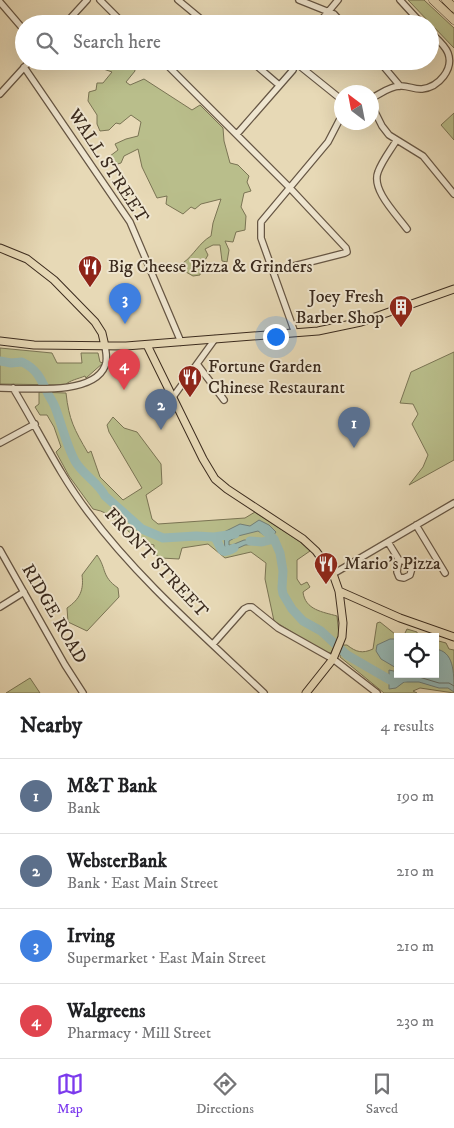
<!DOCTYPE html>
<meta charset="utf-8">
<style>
body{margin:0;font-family:"IM FELL DW Pica",serif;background:#f2f2f2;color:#202124}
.controls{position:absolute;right:15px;bottom:15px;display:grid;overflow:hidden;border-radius:0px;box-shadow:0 5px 20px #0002}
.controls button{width:45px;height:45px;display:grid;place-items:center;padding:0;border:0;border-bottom:1px solid #e0e0e0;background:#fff;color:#202124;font:25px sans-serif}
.compass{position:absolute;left:334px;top:85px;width:45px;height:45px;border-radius:50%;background:#fff;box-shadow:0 5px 20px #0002;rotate:328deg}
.you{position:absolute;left:275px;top:336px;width:18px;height:18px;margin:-12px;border:4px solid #fff;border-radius:50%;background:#1a73e8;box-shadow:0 0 0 8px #1a73e833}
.badge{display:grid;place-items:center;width:32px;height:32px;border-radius:50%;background:#7c3aed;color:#fff;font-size:16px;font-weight:700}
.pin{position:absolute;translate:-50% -41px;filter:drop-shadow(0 1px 2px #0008)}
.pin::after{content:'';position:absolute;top:26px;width:18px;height:15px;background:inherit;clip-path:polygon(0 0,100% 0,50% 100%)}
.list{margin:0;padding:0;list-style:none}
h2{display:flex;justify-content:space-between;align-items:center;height:65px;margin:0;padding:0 20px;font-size:21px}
h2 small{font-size:16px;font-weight:400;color:#757577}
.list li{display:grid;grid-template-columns:32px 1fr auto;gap:15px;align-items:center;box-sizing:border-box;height:75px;padding:0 20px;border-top:1px solid #e0e0e0}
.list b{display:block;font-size:19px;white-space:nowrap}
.list p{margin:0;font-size:16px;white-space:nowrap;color:#757577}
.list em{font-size:16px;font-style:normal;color:#757577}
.icon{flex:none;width:28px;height:28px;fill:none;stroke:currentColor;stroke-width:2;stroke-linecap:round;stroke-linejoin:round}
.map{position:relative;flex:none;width:454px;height:693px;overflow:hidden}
.search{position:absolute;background:#fff;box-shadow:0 5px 20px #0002;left:15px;right:15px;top:15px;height:55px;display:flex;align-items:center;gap:12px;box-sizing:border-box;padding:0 18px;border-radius:28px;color:#757577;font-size:19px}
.sheet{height:365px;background:#fff}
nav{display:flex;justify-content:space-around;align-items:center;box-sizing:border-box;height:70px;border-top:1px solid #e0e0e0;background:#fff;font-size:14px;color:#757577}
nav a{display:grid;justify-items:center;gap:2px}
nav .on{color:#7c3aed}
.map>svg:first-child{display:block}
.green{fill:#b9be8b;stroke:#7a7454}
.water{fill:#98b9b5;stroke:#738079}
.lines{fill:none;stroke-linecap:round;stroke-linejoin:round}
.shore{stroke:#6a726a;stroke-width:1}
.river{stroke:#98b9b5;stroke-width:9}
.minor-casing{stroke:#665644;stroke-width:8}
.major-casing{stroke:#3b2b1e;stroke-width:9}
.highway-casing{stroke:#3b2b1e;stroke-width:9}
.minor{stroke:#efe6d0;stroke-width:5.5}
.major{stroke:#e7d9b6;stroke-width:7}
.highway{stroke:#e7d9b6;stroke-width:8}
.labels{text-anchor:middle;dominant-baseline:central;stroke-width:4;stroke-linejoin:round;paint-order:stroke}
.street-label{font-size:18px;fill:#3b2b1e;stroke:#efe6d0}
.poi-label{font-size:18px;fill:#3b2b1e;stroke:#efe6d0;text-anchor:start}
</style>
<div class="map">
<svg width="454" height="693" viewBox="0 0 454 693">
<rect width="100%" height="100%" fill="#e7d9b6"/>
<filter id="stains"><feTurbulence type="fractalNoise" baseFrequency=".004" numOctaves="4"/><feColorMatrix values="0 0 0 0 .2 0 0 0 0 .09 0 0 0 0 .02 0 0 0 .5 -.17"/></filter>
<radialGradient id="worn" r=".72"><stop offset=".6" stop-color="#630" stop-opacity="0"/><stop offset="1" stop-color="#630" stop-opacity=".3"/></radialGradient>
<path class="green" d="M408,0h16l30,28v20z
M88,61h45l2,10 -9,11 4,3 14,-6 48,31 8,-5 23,23 1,13 6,22 8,2 11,11 -2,6 4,9 -7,2 -3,14 5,9 -1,14 -9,2 -3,10 -8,-1 4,9 -2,12 -5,-1 -2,-16h-7l-8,4 3,6 -4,7 2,8 -5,-1 -1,6 -7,1 -7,-4 -3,-9c11,-8 16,-20 28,-27l2,-13 8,-24 -20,5 -6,5 -4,-2 -8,7 -17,-10 1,-8 -10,2 -15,-31 -4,-18 -14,7 -3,7 -7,2 -4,-9 8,-6 -3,-6 11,-5 12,-3 3,-14 -10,-7 -11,9 -4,-1 -7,7 -9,1 -3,-7v-9l-9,-14 1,-9 7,-2 1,-7h6l9,-11 -20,-7z
M454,113v27l-13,-15z
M0,348l52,5 5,10h25l-1,-10h17l2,9 3,1 -17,15 -1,-2c-7,3 -15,4 -20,9l-65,-1z
M454,352v108l-45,25 14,-18 5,-12 -16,-31 6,-10 -5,-10 -13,-1 11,-31z
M39,392l27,1c3,27 8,36 22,60l3,-2 9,26 23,23 19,-12 -33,-56 -2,-7 6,-8 11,11 13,4 24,32 1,20 -16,11 6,24 6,5 87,-6 10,-6 44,29 11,10 -13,9v19l4,6 6,-3 3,5 -7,5c2,18 20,20 34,24l2,20 -8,17h-5l-52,-32 -9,-42 1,-16 -15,-11 -26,6 -17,-14 -26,4 -3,11 -18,-1 -8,-5 1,-8c-5,-1 -11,-3 -15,-5 -17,-12 -24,-27 -46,-31l-24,-33 -13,-24 5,-5 -7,-20 -7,-12h-7l-5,-8 4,-3z
M97,555c10,14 4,21 21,33l1,9 -32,34 -19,-9 -1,-14c13,-9 17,-18 15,-33z
M380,622l15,12 9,1 3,-6 10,3 1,5h-20v37h37v-34l11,3 3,6 5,1v43l-34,-5 -7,3 4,2h-33l-44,-36 2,-12h5c9,7 15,9 26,4l4,-26z
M30,678l10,15h-34z"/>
<path class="water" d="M259,520l10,5 7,7 -3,4 -6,1 -9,-6 -20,5 -9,5v4h3l12,-5h15l1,2 -1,2 -14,1 -20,9 -1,-22 16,-8 10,2z
M390,639h5l3,5 -3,5 3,2v18l-17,-10 -5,-8 1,-6z
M435,649c19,2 19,23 19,43l-6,-4h-9l-20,-6h-15l-8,6 -7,1v-19l9,2v2h37z"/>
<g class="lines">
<path class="shore" d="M402,674l2,3h15l20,6h10l5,3"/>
<path class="river" d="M0,361l11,2 11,-1c15,7 19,17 26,32 2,4 5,8 7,13 7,18 11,37 20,54 8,14 23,21 30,35l37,33 21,9 33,-2 18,1 21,-3
M264,530l10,9 6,14 3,18 -1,17 1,6 9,15 11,12 18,10 26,24 43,25 29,-6
M214,537c8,7 4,21 20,11
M250,541l12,1 12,-3"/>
<g class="minor-casing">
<path id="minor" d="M100,0l24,24
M178,0l29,24
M299,0l35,14 9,10
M400,0l22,24
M0,2l24,28
M65,24l22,-24
M318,24l20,-24
M163,61l126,126 57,61 1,4 -2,1 -71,18
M251,61l28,24
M379,61l21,25
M296,63l46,37
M24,67l106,155 51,120
M0,94l30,-33
M372,98c8,-4 18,-12 28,-12 7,-1 15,4 22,3 17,-2 32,-20 26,-36 -3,-8 -12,-15 -18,-21
M372,106l10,20 7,9 34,21 31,38
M237,134l56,-64 3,-9
M396,141c-6,10 -14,20 -18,31 -7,18 19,43 29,57
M295,333l-34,-95v-16l67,-80 14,-27
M197,364l27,36
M0,388c26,0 93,8 105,-22 3,-6 1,-13 0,-20
M13,388c25,41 46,86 75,124 50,67 115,123 176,181
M173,397l42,-58
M0,443l35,-19
M416,525l29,48
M388,542l11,18 -2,12 2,5 5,1 6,-3 2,-7 -4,-6 -9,-2
M0,550l65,115 18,28
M333,574l121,-71
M0,607l24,-15
M213,644l31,-35 4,-2h4l26,21 55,31 44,34"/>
</g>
<g class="major-casing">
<path id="major" d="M0,248l27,11 27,21 41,42 7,11 3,13
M0,341l34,4 92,1 192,-15 43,-9 93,-33
M147,345l56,114 12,20 12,10 76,50 13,12 17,23 6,17 4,32 -1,14 -9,22 -27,34
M339,591l61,27 54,19"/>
</g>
<g class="highway-casing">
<path id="highway" d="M433,0l21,20
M446,0l8,8"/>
</g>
<use href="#minor" class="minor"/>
<use href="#major" class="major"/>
<use href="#highway" class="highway"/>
</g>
<defs>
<g id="restaurant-pin" transform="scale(1.25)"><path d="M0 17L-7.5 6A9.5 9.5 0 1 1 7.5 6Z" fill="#8f2418" stroke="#efe6d0"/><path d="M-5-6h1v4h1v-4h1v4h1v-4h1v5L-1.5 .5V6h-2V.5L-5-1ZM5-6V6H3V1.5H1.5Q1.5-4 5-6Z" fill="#fff"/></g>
<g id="building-pin" transform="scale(1.25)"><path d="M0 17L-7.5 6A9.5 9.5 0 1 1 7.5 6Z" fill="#8f2418" stroke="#efe6d0"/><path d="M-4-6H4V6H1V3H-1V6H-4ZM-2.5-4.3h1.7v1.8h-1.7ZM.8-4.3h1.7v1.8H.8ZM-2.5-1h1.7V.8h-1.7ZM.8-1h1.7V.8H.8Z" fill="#fff"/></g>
</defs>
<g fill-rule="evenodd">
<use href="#restaurant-pin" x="90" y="267"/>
<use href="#building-pin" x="401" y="307"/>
<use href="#restaurant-pin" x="190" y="377"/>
<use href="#restaurant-pin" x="326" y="564"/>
</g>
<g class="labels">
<g class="street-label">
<text transform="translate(108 166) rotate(57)">WALL STREET</text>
<text transform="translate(156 563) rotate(47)">FRONT STREET</text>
<text transform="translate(54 614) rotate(60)">RIDGE ROAD</text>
</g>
<g class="poi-label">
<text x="108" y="267">Big Cheese Pizza &amp; Grinders</text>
<text x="384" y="297" text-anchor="end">Joey Fresh<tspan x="384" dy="21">Barber Shop</tspan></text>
<text x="208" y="367">Fortune Garden<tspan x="208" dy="21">Chinese Restaurant</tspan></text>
<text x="344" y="564">Mario's Pizza</text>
</g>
</g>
<rect width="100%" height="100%" filter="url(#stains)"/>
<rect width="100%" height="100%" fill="url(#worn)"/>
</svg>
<div class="controls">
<button><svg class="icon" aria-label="locate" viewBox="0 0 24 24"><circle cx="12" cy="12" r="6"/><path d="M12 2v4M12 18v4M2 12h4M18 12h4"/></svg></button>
</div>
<svg class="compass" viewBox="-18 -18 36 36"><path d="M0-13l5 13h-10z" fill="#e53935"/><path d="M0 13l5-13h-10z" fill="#757577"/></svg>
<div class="you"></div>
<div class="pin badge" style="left:354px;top:448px;background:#5c6f8a">1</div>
<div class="pin badge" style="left:161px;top:430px;background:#5c6f8a">2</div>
<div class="pin badge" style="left:125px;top:324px;background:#3f7fe0">3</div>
<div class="pin badge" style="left:124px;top:390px;background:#e0444e">4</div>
<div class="search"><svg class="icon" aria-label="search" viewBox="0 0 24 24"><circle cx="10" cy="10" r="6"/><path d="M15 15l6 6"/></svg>Search here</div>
</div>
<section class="sheet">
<h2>Nearby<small>4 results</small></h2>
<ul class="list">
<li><span class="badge" style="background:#5c6f8a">1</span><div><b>M&amp;T Bank</b><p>Bank</p></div><em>190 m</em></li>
<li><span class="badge" style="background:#5c6f8a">2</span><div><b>WebsterBank</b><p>Bank · East Main Street</p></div><em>210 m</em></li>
<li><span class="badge" style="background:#3f7fe0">3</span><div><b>Irving</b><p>Supermarket · East Main Street</p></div><em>210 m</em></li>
<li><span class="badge" style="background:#e0444e">4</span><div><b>Walgreens</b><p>Pharmacy · Mill Street</p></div><em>230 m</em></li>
</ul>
</section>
<nav>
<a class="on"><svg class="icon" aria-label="map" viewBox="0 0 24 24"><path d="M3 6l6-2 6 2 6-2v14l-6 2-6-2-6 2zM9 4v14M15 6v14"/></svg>Map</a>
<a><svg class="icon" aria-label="directions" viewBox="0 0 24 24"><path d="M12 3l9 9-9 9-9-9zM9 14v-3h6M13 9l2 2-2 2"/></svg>Directions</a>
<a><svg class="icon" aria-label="saved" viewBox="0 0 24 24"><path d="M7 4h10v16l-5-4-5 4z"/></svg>Saved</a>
</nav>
